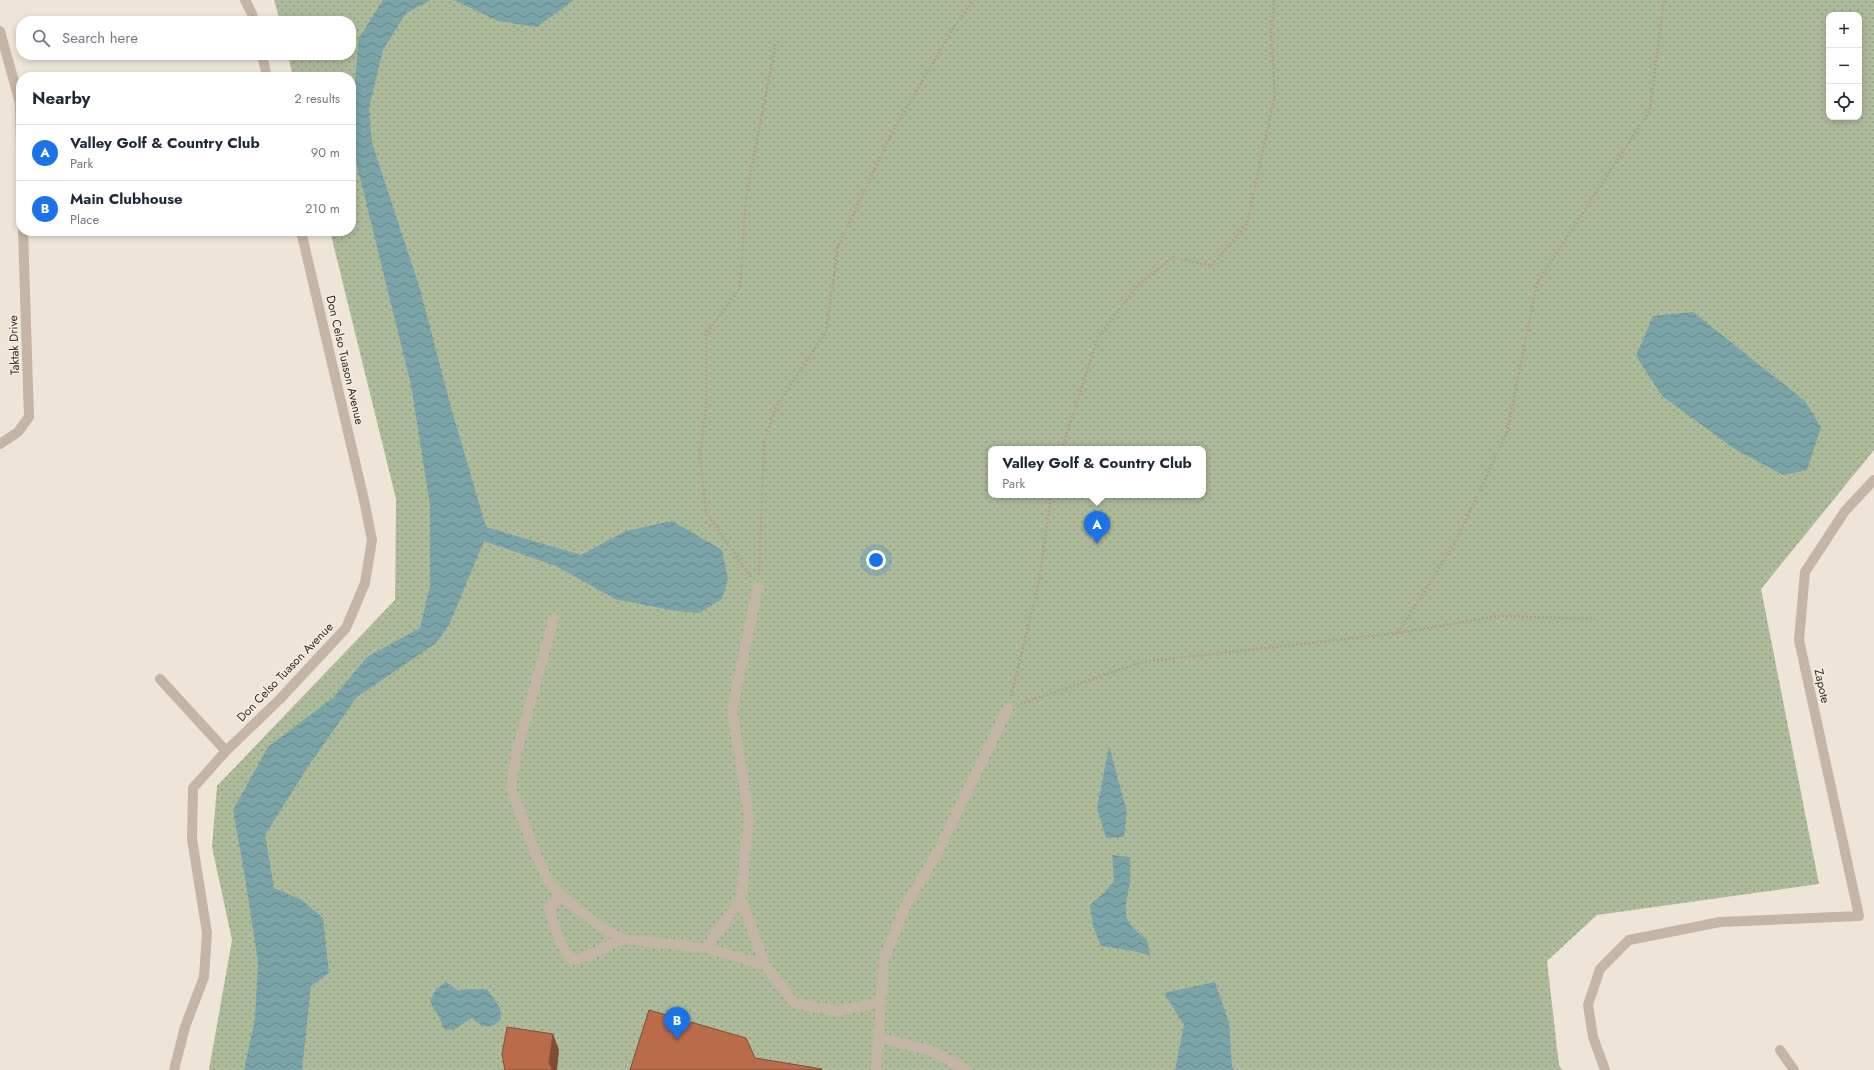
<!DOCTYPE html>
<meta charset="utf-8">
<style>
body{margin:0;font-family:Jost,sans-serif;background:#f6f6f7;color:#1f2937}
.controls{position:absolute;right:12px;top:12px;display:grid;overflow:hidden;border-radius:8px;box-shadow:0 2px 6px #0003}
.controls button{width:36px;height:36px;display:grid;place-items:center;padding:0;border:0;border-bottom:1px solid #e0e1e3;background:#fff;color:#1f2937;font:20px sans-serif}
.you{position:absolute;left:876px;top:560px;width:14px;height:14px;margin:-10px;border:3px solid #fff;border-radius:50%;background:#1a73e8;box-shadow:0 0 0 6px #1a73e833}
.badge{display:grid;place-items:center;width:26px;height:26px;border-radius:50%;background:#1a73e8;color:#fff;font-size:13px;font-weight:700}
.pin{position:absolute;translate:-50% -33px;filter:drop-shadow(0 1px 2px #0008)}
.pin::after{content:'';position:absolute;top:21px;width:14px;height:12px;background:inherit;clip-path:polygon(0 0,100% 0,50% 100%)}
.popup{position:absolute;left:988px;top:446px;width:218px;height:52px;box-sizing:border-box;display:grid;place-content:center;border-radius:8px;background:#fff;filter:drop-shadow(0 1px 3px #0005);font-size:13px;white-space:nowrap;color:#747a83}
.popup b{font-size:15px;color:#1f2937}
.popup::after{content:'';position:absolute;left:50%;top:100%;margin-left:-8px;border:8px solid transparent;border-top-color:#fff}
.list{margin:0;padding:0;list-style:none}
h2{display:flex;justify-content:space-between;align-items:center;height:52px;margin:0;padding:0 16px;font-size:17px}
h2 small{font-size:13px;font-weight:400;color:#747a83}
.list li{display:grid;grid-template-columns:26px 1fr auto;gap:12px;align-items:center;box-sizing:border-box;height:56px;padding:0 16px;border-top:1px solid #e0e1e3}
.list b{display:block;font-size:15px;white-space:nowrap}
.list p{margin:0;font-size:13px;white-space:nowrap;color:#747a83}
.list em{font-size:13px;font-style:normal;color:#747a83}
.icon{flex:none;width:22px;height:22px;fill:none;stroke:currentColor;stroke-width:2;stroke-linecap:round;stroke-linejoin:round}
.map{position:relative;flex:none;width:1874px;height:1070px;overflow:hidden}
.search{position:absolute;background:#fff;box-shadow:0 2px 6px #0003;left:16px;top:16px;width:340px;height:44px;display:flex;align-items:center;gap:10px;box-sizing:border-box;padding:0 14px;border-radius:16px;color:#747a83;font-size:15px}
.panel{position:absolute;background:#fff;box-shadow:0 2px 6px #0003;left:16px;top:72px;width:340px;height:164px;border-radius:16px}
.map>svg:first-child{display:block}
.park{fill:url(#park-dots);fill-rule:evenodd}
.water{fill:url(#water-waves)}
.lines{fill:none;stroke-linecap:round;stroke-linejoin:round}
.path{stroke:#b09f90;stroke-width:2.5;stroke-dasharray:2 2;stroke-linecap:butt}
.minor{stroke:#c4b5a6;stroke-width:10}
.shaded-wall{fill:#824b34}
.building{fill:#ba6b4a;stroke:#824b34}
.labels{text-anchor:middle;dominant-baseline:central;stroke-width:3;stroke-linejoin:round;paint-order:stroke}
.street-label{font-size:12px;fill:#312a26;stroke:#f6efe4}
</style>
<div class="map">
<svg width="1874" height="1070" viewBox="0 0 1874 1070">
<defs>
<pattern id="park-dots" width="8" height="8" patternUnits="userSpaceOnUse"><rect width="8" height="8" fill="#aebb9a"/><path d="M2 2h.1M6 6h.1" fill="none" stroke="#8e987d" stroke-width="1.8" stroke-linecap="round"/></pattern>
<pattern id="water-waves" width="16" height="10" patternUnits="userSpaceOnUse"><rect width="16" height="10" fill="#7aa4a8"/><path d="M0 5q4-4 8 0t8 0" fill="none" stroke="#658689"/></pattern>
</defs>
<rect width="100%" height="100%" fill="#eee5d8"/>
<path class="park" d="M274,0h1600v450l-113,139 58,295 -222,31 -50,46 12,104 3,5h-1353l23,-130 -20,-93 5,-61 178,-186 1,-101 -66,-268h21v-154h-58l-5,-22h63v-34h-71zM1829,15h30v102h-30zM991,449h212v46h-212z"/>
<path class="water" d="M383,0h48l-25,13 -23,37 -14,58 3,35 48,146 30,115 36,123 95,28 45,-24 46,-10 50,29 6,29 -6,20 -23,14 -23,-2 -61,-12 -59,-33 -72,-25 -35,84 -13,18 -79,54 -48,68 -44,70 9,53 28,12 21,18 6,55 -18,13 -9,84h-58l11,-51 3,-57 -13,-85 -12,-67 35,-63 66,-50 33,-40 53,-29 10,-42v-81l-19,-120 -60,-244v-18l8,-85z
M454,0h120l-37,27 -39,-6z
M1693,312l112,89 16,26 -14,43 -23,5 -48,-25 -74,-54 -26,-40 17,-40z
M1109,746l18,66 -3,25 -18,1 -9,-30z
M1112,855l18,2c0,8 1,17 0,25 -5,29 -11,38 17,57l3,17c-15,-6 -32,-7 -49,-10l-8,-20 -3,-21 14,-12 10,-12z
M446,982l13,9 7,-2h21l13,19 1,11c-10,11 -19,9 -29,-1l-19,12 -9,-1 -6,-15 -5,-6 -3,-7 6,-12z
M1215,982l14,40 3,45 3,3h-60l9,-45 -20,-32z"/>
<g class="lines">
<path class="path" d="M1062,449l36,-112 40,-52 35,-28 38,9 36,-42 28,-130 -4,-59 3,-35
M759,575l5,-132 12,-36 50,-75 12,-86 56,-117 60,-102 20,-27
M751,577l-45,-65 -6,-58 6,-47v-73l34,-46 6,-91 30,-155
M1398,633l57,-90 52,-111 30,-149 113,-173 14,-110
M1011,696l28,-114 12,-87
M1020,704l122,-42 256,-29 100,-17 98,3"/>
<path class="minor" d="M245,0l7,14 2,7
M0,31l20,72 1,48
M262,55l5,22
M0,444l18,-12 11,-15 -6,-186
M758,587l-26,123 17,106 -8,83 24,66 29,38 42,8 36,-7 9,1
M554,618l-37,132 -6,38 25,67 13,27 12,14 40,31 21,12 84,9 59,17
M160,679l66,72
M561,896l-12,13c3,9 15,49 24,50 11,1 38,-15 49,-20
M706,948l35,-49
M880,1038l52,13 35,19
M1780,1050l14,20
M174,1070l11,-43 19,-50 3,-44 -15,-94 1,-51 33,-37 54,-52 66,-71 19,-45 7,-43 -8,-40 -63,-269
M876,1070l8,-111 22,-54 31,-51 71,-146
M1605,1070l-12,-33 -5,-32 12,-36 29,-29 91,-18 139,-6 -60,-276 6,-68 40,-61 29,-31"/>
</g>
<path class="shaded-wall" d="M553,1034l6,16 -2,20h-5l-3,-7z"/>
<path class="building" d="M649,1010l97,28 9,20 67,11 -1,1h-191z
M507,1027l46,7 -4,29 4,7h-48l-3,-16z"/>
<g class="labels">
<g class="street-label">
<text transform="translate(14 345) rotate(-92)">Taktak Drive</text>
<text transform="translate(345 360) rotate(77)">Don Celso Tuason Avenue</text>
<text transform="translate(285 672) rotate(-46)">Don Celso Tuason Avenue</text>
<text transform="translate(1822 686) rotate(78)">Zapote</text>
</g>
</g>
</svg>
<div class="controls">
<button>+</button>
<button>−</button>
<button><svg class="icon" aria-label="locate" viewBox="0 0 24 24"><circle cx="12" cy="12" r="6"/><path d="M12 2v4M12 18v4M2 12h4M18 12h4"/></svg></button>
</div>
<div class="you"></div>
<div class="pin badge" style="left:1097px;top:544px">A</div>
<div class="popup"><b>Valley Golf &amp; Country Club</b>Park</div>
<div class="pin badge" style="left:677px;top:1040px">B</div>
<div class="search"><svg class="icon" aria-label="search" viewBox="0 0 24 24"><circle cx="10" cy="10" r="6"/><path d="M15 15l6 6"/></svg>Search here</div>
<section class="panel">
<h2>Nearby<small>2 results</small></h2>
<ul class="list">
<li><span class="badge">A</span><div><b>Valley Golf &amp; Country Club</b><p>Park</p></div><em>90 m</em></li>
<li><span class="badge">B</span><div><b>Main Clubhouse</b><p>Place</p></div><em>210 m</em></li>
</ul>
</section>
</div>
